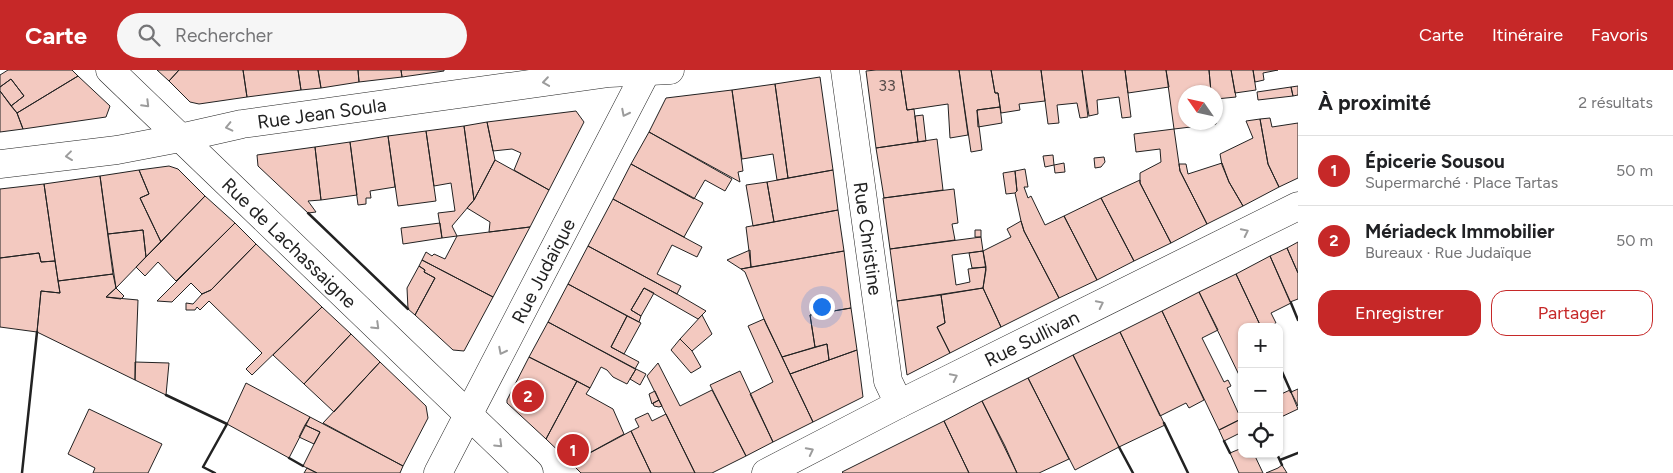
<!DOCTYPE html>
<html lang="fr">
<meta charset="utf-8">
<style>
body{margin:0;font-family:Figtree,sans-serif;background:#f6f6f6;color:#202124}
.controls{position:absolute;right:15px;bottom:15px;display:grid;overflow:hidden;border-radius:10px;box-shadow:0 1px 4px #0004}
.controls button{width:45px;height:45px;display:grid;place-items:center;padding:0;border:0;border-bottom:1px solid #e0e0e0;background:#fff;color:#202124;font:25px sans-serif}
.compass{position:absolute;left:1178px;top:15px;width:45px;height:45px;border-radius:50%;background:#fff;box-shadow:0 1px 4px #0004;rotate:304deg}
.you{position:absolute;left:821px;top:236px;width:18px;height:18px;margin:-12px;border:4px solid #fff;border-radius:50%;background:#1a73e8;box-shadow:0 0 0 8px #1a73e833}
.badge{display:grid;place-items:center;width:32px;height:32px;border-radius:50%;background:#c62828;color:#fff;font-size:16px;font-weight:700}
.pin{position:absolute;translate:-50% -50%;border:2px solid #fff;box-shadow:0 1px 5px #0006}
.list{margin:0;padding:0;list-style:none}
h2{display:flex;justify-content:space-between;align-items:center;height:65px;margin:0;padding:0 20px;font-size:21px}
h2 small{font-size:16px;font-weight:400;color:#757577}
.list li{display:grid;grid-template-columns:32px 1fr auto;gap:15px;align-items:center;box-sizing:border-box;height:70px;padding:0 20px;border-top:1px solid #e0e0e0}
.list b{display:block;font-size:19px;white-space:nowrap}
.list p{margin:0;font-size:16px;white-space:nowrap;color:#757577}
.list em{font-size:16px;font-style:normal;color:#757577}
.actions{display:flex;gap:10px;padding:15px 20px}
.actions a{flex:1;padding:11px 0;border:1px solid #c62828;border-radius:15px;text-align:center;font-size:18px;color:#c62828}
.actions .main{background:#c62828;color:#fff}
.icon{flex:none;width:28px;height:28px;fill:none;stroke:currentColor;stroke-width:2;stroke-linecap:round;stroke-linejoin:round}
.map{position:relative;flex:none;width:1298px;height:403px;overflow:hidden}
header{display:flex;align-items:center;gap:30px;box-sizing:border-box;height:70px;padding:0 25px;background:#c62828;color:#fff}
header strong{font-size:24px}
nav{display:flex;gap:28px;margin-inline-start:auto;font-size:18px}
.search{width:350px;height:45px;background:#f6f6f6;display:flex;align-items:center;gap:12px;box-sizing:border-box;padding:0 18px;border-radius:28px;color:#757577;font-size:19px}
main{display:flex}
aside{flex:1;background:#fff}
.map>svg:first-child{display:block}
.building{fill:#f3c9c0;stroke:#222}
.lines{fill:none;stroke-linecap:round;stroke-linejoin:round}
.minor-casing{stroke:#222;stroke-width:29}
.major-casing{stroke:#222;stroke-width:29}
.minor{stroke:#fff;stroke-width:28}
.major{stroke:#fff;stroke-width:28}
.wall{stroke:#222;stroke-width:2.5}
.oneway{stroke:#9c9c9c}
.labels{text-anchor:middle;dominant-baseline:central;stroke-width:4;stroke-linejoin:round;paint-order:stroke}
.number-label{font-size:16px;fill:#564c4a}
.street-label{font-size:19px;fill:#222;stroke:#fff}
</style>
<header>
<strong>Carte</strong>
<div class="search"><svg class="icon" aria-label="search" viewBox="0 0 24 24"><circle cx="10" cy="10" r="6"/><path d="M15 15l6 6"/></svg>Rechercher</div>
<nav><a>Carte</a><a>Itinéraire</a><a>Favoris</a></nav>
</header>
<main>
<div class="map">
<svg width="1298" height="403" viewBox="0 0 1298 403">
<rect width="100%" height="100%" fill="#fff"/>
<path class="building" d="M8,0h64l6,6 -61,37 -6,-7 13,-10 -13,-17 -11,8v-12z
M157,0h22l-10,11z
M179,0h64l4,27 -48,7 -9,-2 -21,-21z
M243,0h55l3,20 -54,7z
M298,0h20l3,18 -20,2z
M318,0h40l1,12 -38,6z
M358,0h43l1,7 -43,5z
M401,0h43v1l-42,6z
M876,0h25l6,40 7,-1 4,33 -42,6 -10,-77z
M901,0h58l9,65 -18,3 -2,-34 -41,6z
M959,0h32l4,23h3l2,14 -23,3 5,40 -11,2z
M991,0h50l4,31 -26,3 1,6 -19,3 -3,-20h-3z
M1041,0h41l6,47 -8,1 -3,-15 -20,2 2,18 -11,1z
M1082,0h43l6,47 -9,1 -3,-21 -22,3 1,14 -9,2z
M1125,0h41l3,17 -41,6z
M1166,0h43l2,22h-25v30h30v-1v3l-42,5z
M1209,0h22l5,27 -20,2v-7h-5z
M1231,0h22l3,20 -21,3z
M1253,0h25l-15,3 1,7 -9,2z
M78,6l32,30 -4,11 -83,12 -6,-16z
M820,7l13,93 -45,8 -13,-94z
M11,9l13,17 -13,10 -11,-15v-4z
M775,14l13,94 -11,2 -4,-26 -31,5 -10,-69z
M1298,16v9l-5,1 -2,-9z
M1291,17l2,9 -35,4 -1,-8z
M732,20l11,81 -5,1 2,10 -91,-50 17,-34z
M0,21l17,22 6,16 -23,3z
M1000,37l2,16 -24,4 -1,-17z
M576,41l8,11 -35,68 -35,-20 7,-17 -9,-4 -19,2 -6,-29z
M923,45l3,26 -8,1 -3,-26z
M1270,48l2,9 26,-4v55l-19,9 -11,-23 -8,-45z
M1260,49l8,45 11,23 -36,19 -14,-24 -7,-17 -2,-11 33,-16 -7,-17z
M487,52l8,38 -21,40 -10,-74z
M464,56l10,74 -22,26 5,10 -15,2 -4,-25 17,-2 -4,-28 -17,3 -8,-55z
M1174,59l6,42 27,53 -36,19 -31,-60v-10l21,-11 -1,-13 -24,3 -2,-18z
M426,61l10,70 -38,5 -10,-70z
M649,62l83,47 -7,12 -20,-11 -11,19 -63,-35z
M388,66l7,51 -25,4 1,7h-5v6l-8,1 -8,-63z
M937,69l6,51 -59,8 -8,-50z
M350,72l7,53 -36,5 -6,-53z
M315,77l6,53 -13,1 8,11 -8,1 -50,-47 -1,-11z
M1053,85l1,10 -9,2 -2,-11z
M1104,87l1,5 -4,5 -6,1 -1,-10z
M495,90l54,30 -19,37 -41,5 1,-10 -23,-14 7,-8z
M1064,93l1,9 -10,1 -1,-8z
M1222,93l7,19 14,24 -36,18 -27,-53 -1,-7h7l2,10z
M631,94l72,39 -19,34 -71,-38z
M169,96l9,3 27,27 -44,46 -21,-44 9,-4 -10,-24z
M1025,99l3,18h-4l4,11 3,-2 14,29 19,-9 33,64 -38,18 -35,-67 -3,-10 -6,-28 2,-2 -2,-20z
M139,100l10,24 -9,4 21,44 -15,15 -3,-27 -35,4 -8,-58z
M833,100l5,40 -64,12 -7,-40z
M1015,101l2,20 -2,2 -9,1 -3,-21z
M100,106l13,98 -55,7 -14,-97z
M1140,110v3l31,60 -37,18 -33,-63z
M767,112l7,40 -21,4 -7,-41z
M44,114l11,77 -14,1 -2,-9 -39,5v-69z
M954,119l4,34 -6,1 3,16 -65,9 -7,-51z
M205,126l30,27 -59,58 -18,-19 -13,14 -9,-9z
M1101,128l33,63 -37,19 -33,-64z
M613,129l89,48 -5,10 -25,-12 -15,29 24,12 -4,8 -89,-48z
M838,140l6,41 -93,16 -5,-40z
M1021,151l3,10 35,67 -58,29 -18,-39 3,-18 -3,-19 28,-14 -4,-8z
M235,153l21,21 -45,46 -9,4 -11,-11 -19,19 -15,-1z
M440,153l2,15 -39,6 -2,-16z
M530,157l-37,70 -71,-37 4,-8 6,4 2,-2 11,5 12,-23z
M143,160l3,27 -30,31 -8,-54z
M975,160h6v7h-6z
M981,167l2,14 -31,4 4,30 14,-3 -2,-13 18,-2 -3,21 -86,13 -7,-52z
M1298,172v31l-11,-25z
M256,174l66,63 -70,68 -6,-6 16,-16 -53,-52 -9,9 -3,-3 -2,3h-9v-7l7,1 9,-10 9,-4z
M588,176l89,48 29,17 -8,8 -54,-31 -13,22 10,6 -2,6 -71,-38z
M1287,178l11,25v26l-8,3 -20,-46z
M750,180l1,17 -10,2 -14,-9z
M844,181l7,57 -41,7 5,32 -33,10 -16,-33 -21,-52 -4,-3z
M983,181l3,16 -14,1 -3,-15z
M39,183l2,9 14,-1 5,32 -19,-2 -4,41 -37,-5v-69z
M1270,186l21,47 -20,10 5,10 -8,4h-7l-25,-53z
M422,190l71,37 -29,54 -11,-1 -38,-35 20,-37 -11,-6 1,-2 -6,-4z
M419,196l6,4 -1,2 11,6 -20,37 -7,-6 -1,-21z
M113,204l3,14 -10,9 32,3 -3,80 -98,-48 4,-41 19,2 -2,-12z
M1236,204l25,53h-19l-2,50 -41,-85z
M568,214l59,32 -16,31 28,15 -4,7 -87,-47z
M116,218l8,8 -3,3 -15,-2z
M644,218l10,5 -13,23 -10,-6z
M983,218l18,39 -51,26 -13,-26 8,-4 -4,-28z
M1199,222l19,38 -16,8 22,44 4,-2 3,6 -4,2 14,31 -22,11 -57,-119z
M941,225l4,28 -8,4 13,26 -43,22 -10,-74z
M322,237l29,27 -47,50 -31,-29z
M851,238l6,42 -28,10 -2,-16 -12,3 -5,-32z
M1162,241l42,89 -15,8 -3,-5 -26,13 -40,-84z
M702,245l10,19 -20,17 -12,-12z
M627,246l14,7 -17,31 -13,-7z
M764,249l49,103 -40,20 -23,-48 23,-12 -25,-56z
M548,252l88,47 -9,15 -14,-7 -6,-7 -6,-3 -11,21 -61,-31z
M1120,262l45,93 -46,22 -46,-92z
M351,264l29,28 -46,50 -30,-28z
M680,269l12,12 9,16 -10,6 -20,-23z
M827,274l2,16 -39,14 -8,-17z
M857,280l6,47 -50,25 -23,-48z
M1073,285l46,92 -44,23 -47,-92z
M529,287l48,24 -31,58 -39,-36v-3z
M135,292l34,1 -3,32 -31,-15z
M380,292l46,44 2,12 -25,48 -80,-43z
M658,293l22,43 32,-16 34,66 -34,17h-17l-48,-97z
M636,299l10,5 -6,11 -10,-6z
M740,301l33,71 -27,14 -36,-71z
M1028,308l41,81 -30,14h-22l-35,-72z
M577,311l13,7 -4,6 27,15 11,25 -53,29 -25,-24z
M246,313l64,34 -21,41 -62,-34z
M1298,319v17l-7,-14z
M1290,320l8,19 -19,9v-23z
M655,321l4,9 -7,4 -3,-10z
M659,330l3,6 -3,1 -5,-1 -1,-3z
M982,331l23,45 12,27h-48l-25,-52z
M89,339l73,35 -14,29h-55l2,-5 -27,-14z
M648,343l4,8 14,-7 29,59h-44l-20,-42 8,-4 -4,-8z
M310,347l93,49 -3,7h-83l-14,-7 17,-34 -15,-7z
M1241,349l1,13 -18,9 -5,-11z
M944,351l25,52h-126l-1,-1z
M305,355l15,7 -6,12 -15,-7z
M631,361l20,42h-70l-10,-10z
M1242,378v6h12l9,19h-24l-9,-20z
M1282,395l5,8h-21l12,-5z
M307,398l10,5h-13z"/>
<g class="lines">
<g class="minor-casing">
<g id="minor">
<path id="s1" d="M110,0l419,403"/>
<path id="s2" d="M845,0l43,311 11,23"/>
<path id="s3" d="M0,94l117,-14 63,-12 62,-14 367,-51 61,-3"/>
<path id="s4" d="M766,403l133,-69 399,-198"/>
</g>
</g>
<g class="major-casing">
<g id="major">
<path id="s5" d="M438,403l209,-403"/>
</g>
</g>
<use href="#minor" class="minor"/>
<use href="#major" class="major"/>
<path class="wall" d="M308,143l100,96
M1291,233l7,17
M1279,295l12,27
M166,325l61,29 -24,43 12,6
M1164,353l24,50
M1224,371l6,12
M1119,377l14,26
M1277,384l5,11
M289,388l14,8
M1280,390l18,-7
M22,403l15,-141"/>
</g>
<defs><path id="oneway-chevron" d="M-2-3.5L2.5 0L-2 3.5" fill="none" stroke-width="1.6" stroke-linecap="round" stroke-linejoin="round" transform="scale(1.25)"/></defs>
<g class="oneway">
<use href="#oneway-chevron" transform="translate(546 12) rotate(172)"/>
<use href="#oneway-chevron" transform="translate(146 34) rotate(45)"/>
<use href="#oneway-chevron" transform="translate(625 43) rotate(117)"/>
<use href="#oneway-chevron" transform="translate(229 57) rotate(167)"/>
<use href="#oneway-chevron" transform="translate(69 86) rotate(173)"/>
<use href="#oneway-chevron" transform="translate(1245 162) rotate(-26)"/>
<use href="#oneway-chevron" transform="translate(1100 234) rotate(-26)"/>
<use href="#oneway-chevron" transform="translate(376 256) rotate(44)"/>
<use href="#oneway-chevron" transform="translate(502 281) rotate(117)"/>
<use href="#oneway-chevron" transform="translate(954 307) rotate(-26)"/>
<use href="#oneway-chevron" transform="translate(499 374) rotate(44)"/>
<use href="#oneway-chevron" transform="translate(810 381) rotate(-27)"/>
</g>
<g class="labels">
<g class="number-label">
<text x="887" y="15">33</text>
</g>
<g class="street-label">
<text stroke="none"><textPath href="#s3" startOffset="326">Rue Jean Soula</textPath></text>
<text stroke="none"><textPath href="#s2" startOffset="170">Rue Christine</textPath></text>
<text stroke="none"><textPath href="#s1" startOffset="249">Rue de Lachassaigne</textPath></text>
<text stroke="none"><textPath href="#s5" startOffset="228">Rue Judaïque</textPath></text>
<text stroke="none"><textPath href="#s4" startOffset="298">Rue Sullivan</textPath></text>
</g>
</g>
</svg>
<div class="controls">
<button>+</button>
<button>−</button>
<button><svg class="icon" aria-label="locate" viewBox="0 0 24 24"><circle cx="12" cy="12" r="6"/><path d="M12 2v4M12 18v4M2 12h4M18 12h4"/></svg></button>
</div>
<svg class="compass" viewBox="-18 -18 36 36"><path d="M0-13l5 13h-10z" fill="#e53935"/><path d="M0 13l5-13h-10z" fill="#757577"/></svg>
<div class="you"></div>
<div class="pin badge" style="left:573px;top:380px">1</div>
<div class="pin badge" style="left:528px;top:326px">2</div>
</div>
<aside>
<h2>À proximité<small>2 résultats</small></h2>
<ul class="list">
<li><span class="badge">1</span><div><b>Épicerie Sousou</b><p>Supermarché · Place Tartas</p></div><em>50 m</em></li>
<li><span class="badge">2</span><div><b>Mériadeck Immobilier</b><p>Bureaux · Rue Judaïque</p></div><em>50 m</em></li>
</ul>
<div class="actions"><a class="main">Enregistrer</a><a>Partager</a></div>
</aside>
</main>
